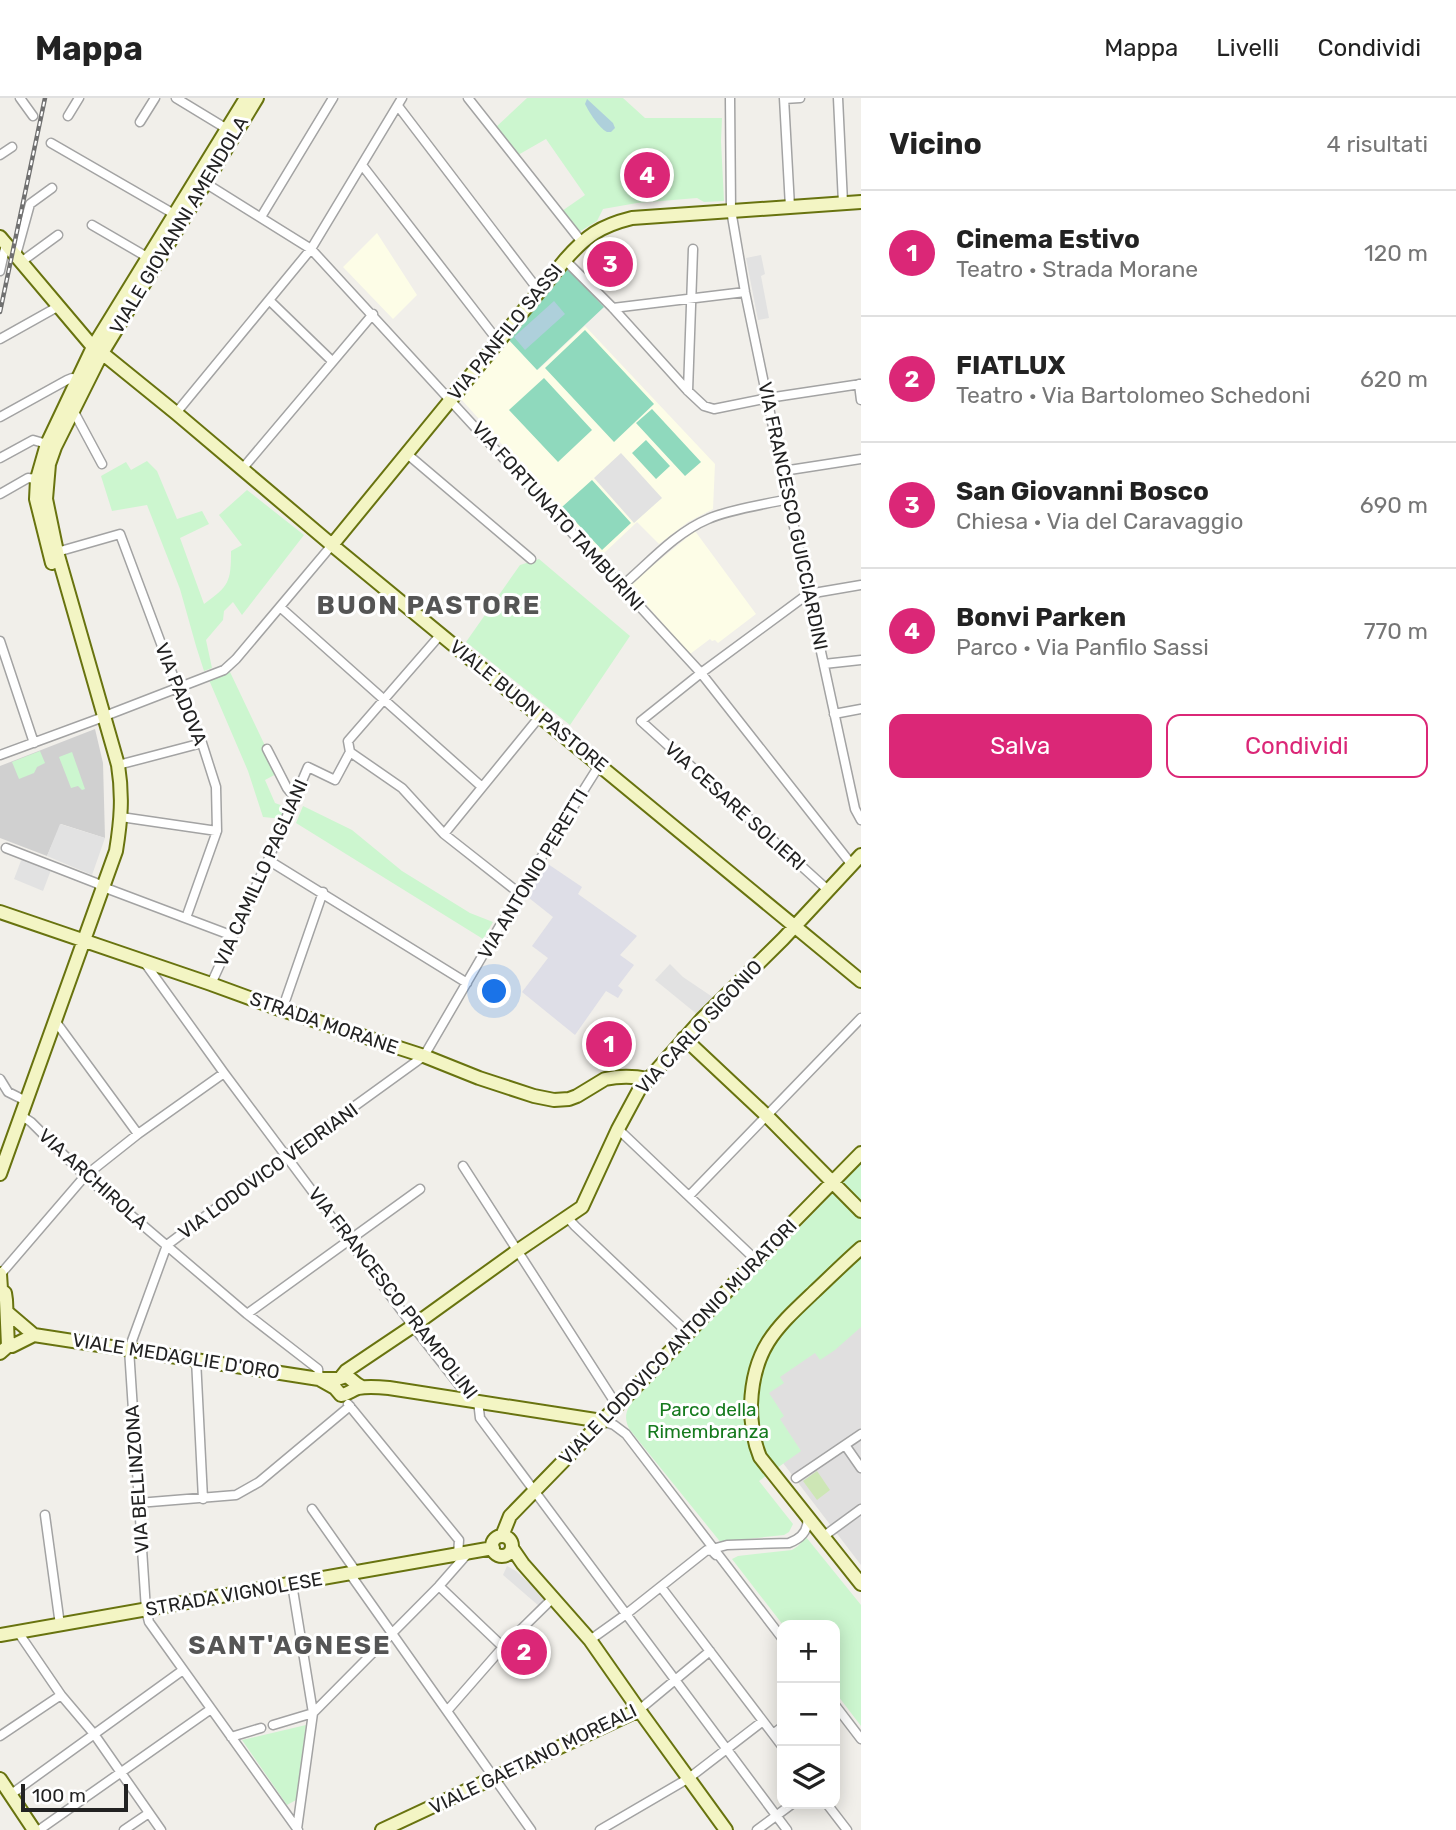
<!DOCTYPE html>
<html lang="it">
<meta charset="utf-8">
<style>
body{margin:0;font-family:Rubik,sans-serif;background:#f6f6f6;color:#222}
.controls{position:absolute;right:21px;bottom:21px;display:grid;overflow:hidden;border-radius:14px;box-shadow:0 4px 18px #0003}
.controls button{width:63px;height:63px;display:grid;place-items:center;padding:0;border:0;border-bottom:2px solid #e0e0e0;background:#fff;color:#222;font:35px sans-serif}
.scale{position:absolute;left:21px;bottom:18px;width:107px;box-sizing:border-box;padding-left:7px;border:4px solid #222;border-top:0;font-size:19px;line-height:24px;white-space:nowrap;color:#222;-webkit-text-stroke:5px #fff;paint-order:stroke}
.you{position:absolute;left:495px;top:894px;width:24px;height:24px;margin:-18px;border:5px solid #fff;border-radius:50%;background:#1a73e8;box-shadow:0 0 0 10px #1a73e833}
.badge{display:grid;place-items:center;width:46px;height:46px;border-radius:50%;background:#db2777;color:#fff;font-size:23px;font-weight:700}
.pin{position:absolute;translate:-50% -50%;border:4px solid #fff;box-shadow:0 2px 7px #0006}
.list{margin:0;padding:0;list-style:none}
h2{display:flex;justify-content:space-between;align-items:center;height:91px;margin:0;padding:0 28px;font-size:30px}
h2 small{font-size:23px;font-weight:400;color:#767676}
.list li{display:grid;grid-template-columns:46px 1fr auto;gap:21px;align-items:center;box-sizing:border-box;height:126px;padding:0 28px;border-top:2px solid #e0e0e0}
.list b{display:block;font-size:26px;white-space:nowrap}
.list p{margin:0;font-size:23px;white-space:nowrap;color:#767676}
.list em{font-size:23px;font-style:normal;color:#767676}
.actions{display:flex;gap:14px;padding:21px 28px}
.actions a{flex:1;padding:16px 0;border:2px solid #db2777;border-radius:14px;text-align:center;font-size:24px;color:#db2777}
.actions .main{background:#db2777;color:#fff}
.icon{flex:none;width:38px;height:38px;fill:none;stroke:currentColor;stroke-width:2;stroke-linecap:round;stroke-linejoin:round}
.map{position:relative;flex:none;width:861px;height:1732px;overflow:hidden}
header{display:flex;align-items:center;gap:42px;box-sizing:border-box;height:98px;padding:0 35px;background:#fff;border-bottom:2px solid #e0e0e0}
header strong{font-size:33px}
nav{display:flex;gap:38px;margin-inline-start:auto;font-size:24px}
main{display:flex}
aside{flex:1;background:#fff}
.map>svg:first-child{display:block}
.residential{fill:#e0dfdf}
.education{fill:#fdfde7}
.religious{fill:#d0d0d0}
.grass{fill:#cde6b5}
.park{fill:#ccf6cf}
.pitch{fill:#8fd9bd}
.parking{fill:#e2e2e2}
.plaza{fill:#dedee7}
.water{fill:#aed0db}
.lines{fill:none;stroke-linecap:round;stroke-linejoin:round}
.street-casing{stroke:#a3a3a3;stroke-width:11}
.secondary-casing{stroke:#68730f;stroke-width:16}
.street{stroke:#fff;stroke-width:8}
.secondary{stroke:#f3f5c4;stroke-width:12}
.rail-casing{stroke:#707070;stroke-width:4.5}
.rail{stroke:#fff;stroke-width:2;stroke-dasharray:5;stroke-linecap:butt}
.labels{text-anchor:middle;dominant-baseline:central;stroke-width:6;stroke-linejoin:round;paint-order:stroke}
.street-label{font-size:19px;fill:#222;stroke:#fff}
.park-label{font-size:19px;fill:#167a1e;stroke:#fff}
.district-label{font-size:26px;font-weight:bold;letter-spacing:2px;fill:#555;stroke:#fff}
</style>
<header>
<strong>Mappa</strong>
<nav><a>Mappa</a><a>Livelli</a><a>Condividi</a></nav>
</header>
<main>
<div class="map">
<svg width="861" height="1732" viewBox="0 0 861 1732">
<rect width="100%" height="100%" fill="#f1efea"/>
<path class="residential" d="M861,1225v242l-78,-102 17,-13 -21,-31 -11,-26 10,-17z"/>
<path class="education" d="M377,135l40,62 -24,24 -50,-52z
M585,228l130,138 -2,45 -25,13 -29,22 -22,-22 -35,33 -142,-157 48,-59 30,31z
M695,433l61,83 -38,29 -3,-3 -3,1 -2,-2 -20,15 -61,-69z"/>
<path class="religious" d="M95,631l8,34 2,75 -44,-14 -14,32 -47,-18v-72z"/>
<path class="grass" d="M817,1373l13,19 -13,10 -14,-19z"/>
<path class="park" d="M527,0h96l22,20h77l-1,23 3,60 -20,1 -7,-4 -60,5 -34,6 -6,12 -18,11 -17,-21 23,-16 -39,-56 -28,16 -22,-28z
M147,363l10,10 20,48 25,-8 7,13 -29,14 24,66c25,-18 27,-22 27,-53l11,-6 -23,-30 28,-25 57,45 -62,80 -9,-13 -9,9 -1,9 -17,20 6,28 -8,3 -8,-25 -16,-57 -33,-84 -35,6 -11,-35 25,-14 5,8z
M539,461l91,77 -60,89 -104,-83 54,-77z
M230,574l48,101 -13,7 10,23 11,4 -2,12 -21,-2 -15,-46 -39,-91z
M40,653l5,12 -8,4 -3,6 -15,6 -7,-17z
M72,654l13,37 -3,1 -4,-4 -7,2 -12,-31z
M303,708l49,24 50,41 68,42 23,9 -10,17 -187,-116z
M861,1066v163l-26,23 -15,10 -5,-7 -35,24 4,6 -15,10 15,23 -4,3 21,32 -42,30 34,43 -4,8 -5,3 -56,6 -6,3 -92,-114c-7,-12 -4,-20 4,-32z
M806,1439l55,68v121l-26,-34v-67h-52l-51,-66 6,-3 54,-6 6,-4z
M306,1627l-10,75 -9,5 -45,-65z"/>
<path class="pitch" d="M568,171l36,38 -67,63 -29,-31z
M585,232l69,74 -40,38 -69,-74z
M544,280l48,52 -34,32 -49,-52z
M652,311l49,53 -16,14 -49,-53z
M646,342l24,26 -14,13 -24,-26z
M592,382l39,43 -29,27 -40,-43z"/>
<path class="parking" d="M761,157l4,19 -4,2 8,42 -11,2 -12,-62z
M621,355l41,45 -28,25 -40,-45z
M60,726l45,14 -13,37 -45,-19z
M22,760l29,12 -8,21 -29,-12z
M670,866l13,13 31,21 -16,17 -43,-35z
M507,1468l9,5 29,27 -6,8 -36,-31z"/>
<path class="plaza" d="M545,764l37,25 -4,7 59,42 -17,19 14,10 -16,21 5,4 -5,8 -12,-7 -31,44 -53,-43 26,-34 -16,-12 21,-29 -29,-23z"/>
<path class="water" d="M587,1l26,24 2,5 -4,4h-4c-8,-4 -18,-20 -22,-28z
M554,203l11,13 -40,36 -11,-13z"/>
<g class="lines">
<g class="street-casing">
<path id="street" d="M20,0l13,18
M176,0l51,31
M468,0l113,143
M730,0l1,112 14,82 43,207 67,310 6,11
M784,0l6,109
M838,0l5,105
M784,1l16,-1
M398,8l141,185
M68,18l11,-18
M140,24l15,-24
M51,45l123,71
M0,57l12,-8
M362,67l136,176
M202,83l109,68 390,424 151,192
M261,119l72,-119
M92,127l55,32
M16,157l14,-51 22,-16
M565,162l48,48 75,83 16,15 10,3 54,-11 93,-14
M21,164l37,-27
M0,173l6,-27
M269,202l63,61
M613,210l132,-16
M0,241l59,-33
M859,286l2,16
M688,293l5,-142
M73,312l29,54
M176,315l135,-164 91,-151
M0,319l67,-37 5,-2 5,2
M406,355l125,106
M0,360l33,-18 14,4
M243,370l130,-154
M783,373l78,-12
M0,396l28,-16 9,1
M57,454l63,-18 58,155 24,54 14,44 1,44 -31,87
M622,488c27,-23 53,-53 86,-67 22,-10 55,-14 80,-20
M280,509l202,180
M0,543l34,102
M824,566l37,-4
M834,616l27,-5
M105,618l119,-46 12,-11 96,-114
M267,651l20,39 8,10
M350,654l52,36 42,46 75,59
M0,657l98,-36
M118,667l84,-22
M121,719l96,14
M444,736l97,-119
M6,750l90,35 7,4 130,49
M268,762l199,123
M829,793l-188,-170 60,-48 107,-79 53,-9
M145,865l79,110 189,253 47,60 18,15 2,17 307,412
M211,886l57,-124 40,-93 27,13 15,-28 -2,-11 93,-107
M282,912l41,-118
M56,924l82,112
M0,981l8,13 12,6
M22,1018l9,6 54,54 162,138 71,55 1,10
M618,1031l138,131
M463,1068l151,235
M689,1098l172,-178
M567,1119l8,9 113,107
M0,1177l85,-99 53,-42 86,-61
M247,1216l173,-125
M196,1261l7,140
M348,1306l111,136 -1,15
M602,1323l12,4 12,9 156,204
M845,1347l16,23
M796,1380l65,-44
M138,1405l98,-8 23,-13 91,-76
M312,1411l45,64
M45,1417l15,110
M824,1438l37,-27
M716,1455v-5l11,-3 62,-2c11,-4 20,-12 18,-25
M350,1476l181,256
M292,1486l21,129
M439,1488l64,61
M661,1489l121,159
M18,1534l43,63 33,39 67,96
M590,1542l35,-25 82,-65 5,1 4,4
M835,1607l26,34
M639,1612l71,-59
M447,1613l56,-64 51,-50
M313,1615l126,-127 29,-33
M273,1627l40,-12 -16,116
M773,1636l9,-7
M0,1638l61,-41
M231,1639l30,-9
M10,1697l173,-125
M827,1706l20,26
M39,1732l172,-121
M124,1732l25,-17
M298,1732l-149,-208 -3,-12 -17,-261 38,-104 120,-90 137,-99 95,-163 81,-129
M600,1732l89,-52 74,-57
M757,1732l35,-26"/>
</g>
<g class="secondary-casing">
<path id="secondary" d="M0,139l93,110
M102,255l74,60 156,132 529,436
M332,447l233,-285c21,-24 35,-34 67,-42l229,-16
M52,465l-16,-64 1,-20 10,-35 46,-97 153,-249
M0,814l211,72 71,26 142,46 55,22 55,18 20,4 15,-1 8,-3 28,-17c14,-3 28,-3 43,0
M684,940l82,77 95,96
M0,1076l116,-323c5,-31 7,-55 2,-86l-61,-213 -11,-53 3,-35 6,-17 47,-94 155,-255
M861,1150c-16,14 -31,29 -47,44 -38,36 -61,56 -63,113 0,18 2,35 9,52l101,127
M0,1176l1,15
M0,1191l5,4 1,7 2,46 -8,7
M7,1214l27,23 285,44h18l9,-3c7,3 7,7 16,11
M8,1248h4l22,-11
M342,1278l4,-5 67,-45 104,-75 65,-44 36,-78 21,-39 62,-70 82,-81 78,-84
M319,1281l16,9 6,7c8,-1 10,-5 17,-7 10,-2 21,-1 31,0l213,33
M492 1448a10 10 0 1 1 20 0a10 10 0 1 1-20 0Z
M502,1438l8,-20 178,-183 68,-73 105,-107
M512,1450l11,16 67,76 49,70 87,120
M0,1537l493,-87
M0,1681l34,51
M382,1732l257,-120"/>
</g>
<use href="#street" class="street"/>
<use href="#secondary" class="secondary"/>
<g class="rail-casing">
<path id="rail" d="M0,214l45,-214"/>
</g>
<use href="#rail" class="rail"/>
</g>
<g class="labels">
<g class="street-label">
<text transform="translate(179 127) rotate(-59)">VIALE GIOVANNI AMENDOLA</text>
<text transform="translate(505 234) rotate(-51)">VIA PANFILO SASSI</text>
<text transform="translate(558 418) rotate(48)">VIA FORTUNATO TAMBURINI</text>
<text transform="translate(793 418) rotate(78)">VIA FRANCESCO GUICCIARDINI</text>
<text transform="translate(181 596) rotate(68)">VIA PADOVA</text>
<text transform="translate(529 608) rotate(39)">VIALE BUON PASTORE</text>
<text transform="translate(735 708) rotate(42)">VIA CESARE SOLIERI</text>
<text transform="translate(261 775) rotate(-66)">VIA CAMILLO PAGLIANI</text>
<text transform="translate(533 776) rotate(-59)">VIA ANTONIO PERETTI</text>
<text transform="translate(324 925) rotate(19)">STRADA MORANE</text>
<text transform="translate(699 929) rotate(-47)">VIA CARLO SIGONIO</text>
<text transform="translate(268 1073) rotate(-36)">VIA LODOVICO VEDRIANI</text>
<text transform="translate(93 1081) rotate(42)">VIA ARCHIROLA</text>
<text transform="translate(393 1195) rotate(52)">VIA FRANCESCO PRAMPOLINI</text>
<text transform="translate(678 1244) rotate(-46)">VIALE LODOVICO ANTONIO MURATORI</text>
<text transform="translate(176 1258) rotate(9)">VIALE MEDAGLIE D'ORO</text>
<text transform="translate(137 1381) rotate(-94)">VIA BELLINZONA</text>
<text transform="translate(234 1496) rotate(-10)">STRADA VIGNOLESE</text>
<text transform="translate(533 1661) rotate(-26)">VIALE GAETANO MOREALI</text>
</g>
<g class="park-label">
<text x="708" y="1311">Parco della<tspan x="708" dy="22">Rimembranza</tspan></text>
</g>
<g class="district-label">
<text x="429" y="507">BUON PASTORE</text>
<text x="290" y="1547">SANT'AGNESE</text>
</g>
</g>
</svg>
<div class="controls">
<button>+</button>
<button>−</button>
<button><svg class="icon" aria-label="layers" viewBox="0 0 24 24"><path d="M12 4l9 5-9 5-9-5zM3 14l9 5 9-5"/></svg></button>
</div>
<div class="scale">100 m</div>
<div class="you"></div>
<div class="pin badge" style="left:609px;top:946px">1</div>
<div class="pin badge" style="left:524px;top:1554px">2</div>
<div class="pin badge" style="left:610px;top:166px">3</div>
<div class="pin badge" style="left:647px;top:77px">4</div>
</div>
<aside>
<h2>Vicino<small>4 risultati</small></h2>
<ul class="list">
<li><span class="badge">1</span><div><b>Cinema Estivo</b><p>Teatro · Strada Morane</p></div><em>120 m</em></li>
<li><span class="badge">2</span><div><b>FIATLUX</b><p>Teatro · Via Bartolomeo Schedoni</p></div><em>620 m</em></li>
<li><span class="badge">3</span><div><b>San Giovanni Bosco</b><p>Chiesa · Via del Caravaggio</p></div><em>690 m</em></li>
<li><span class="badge">4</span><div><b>Bonvi Parken</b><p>Parco · Via Panfilo Sassi</p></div><em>770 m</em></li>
</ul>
<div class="actions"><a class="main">Salva</a><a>Condividi</a></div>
</aside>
</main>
